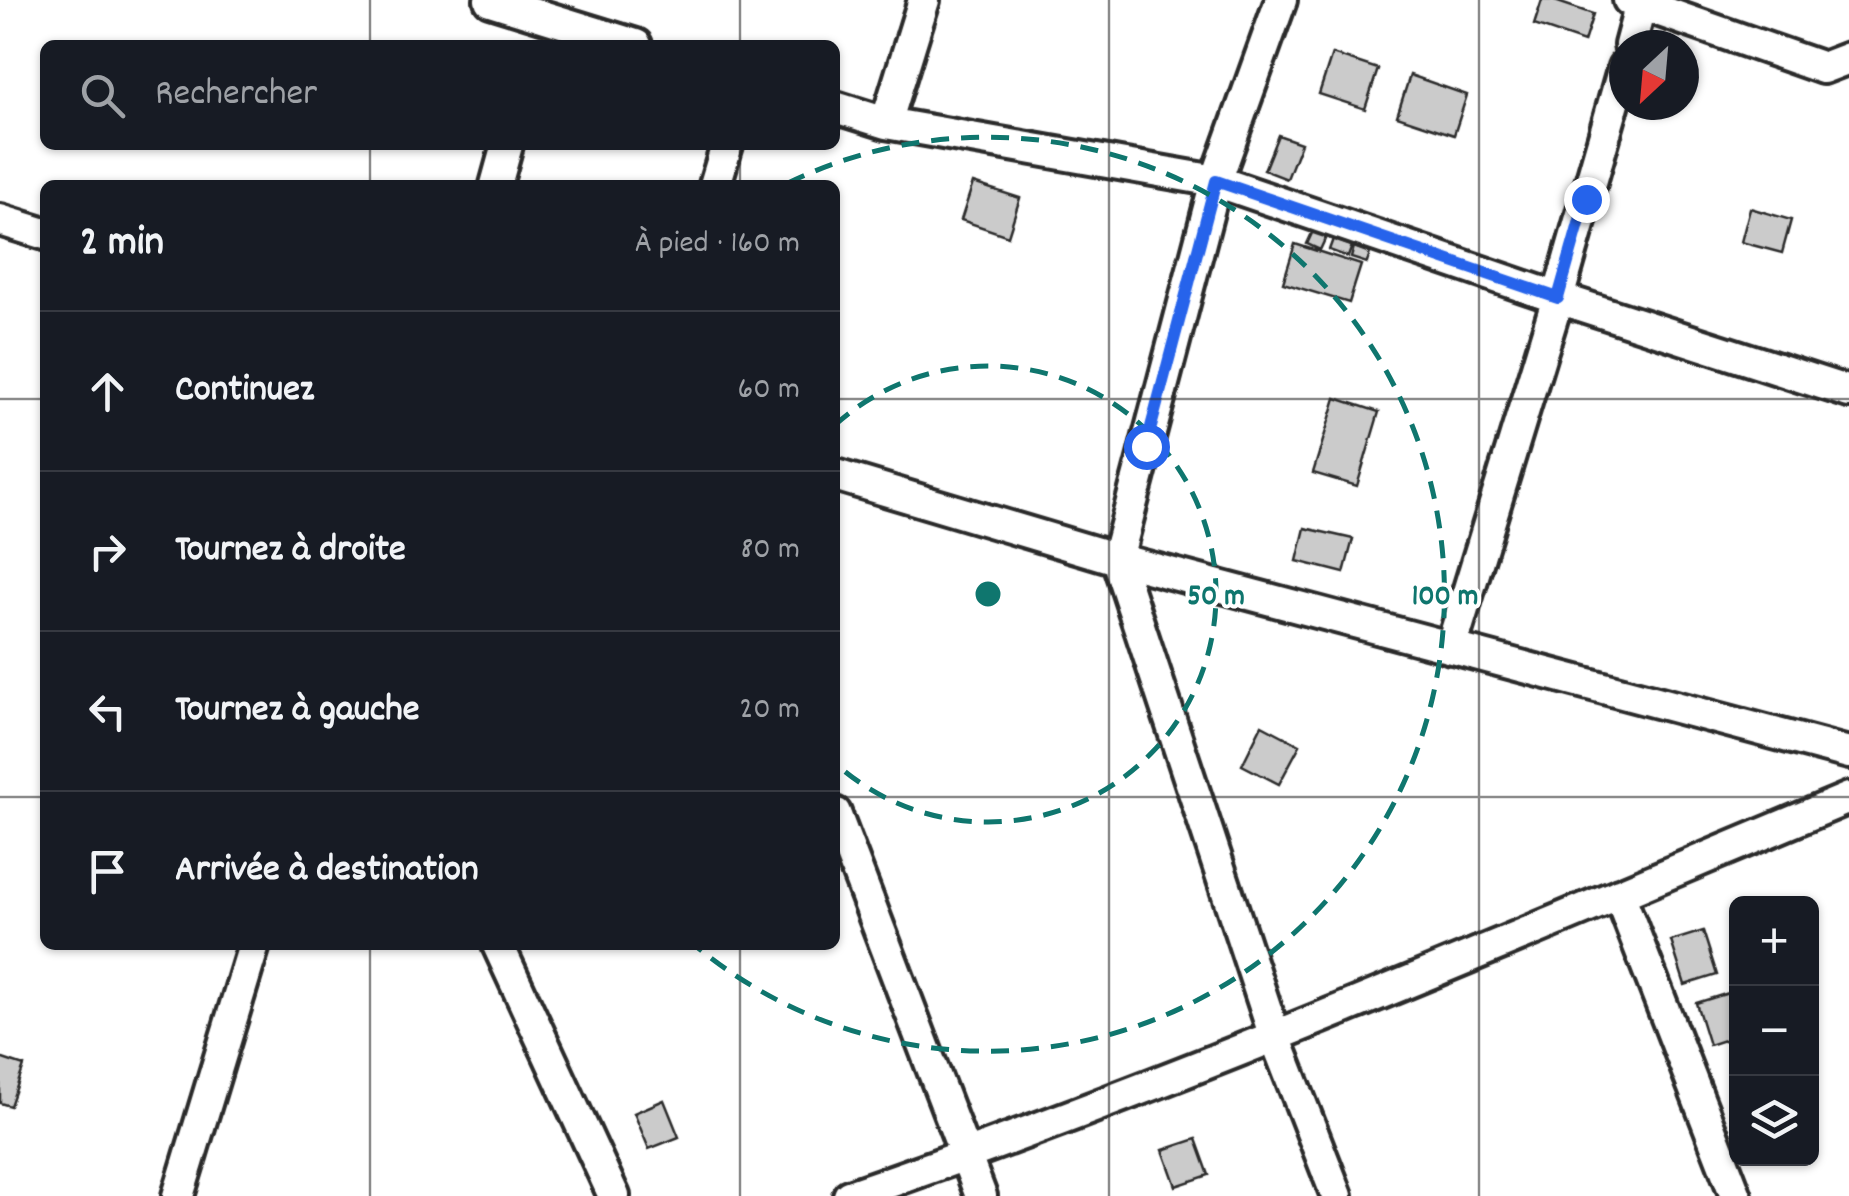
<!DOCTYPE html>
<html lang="fr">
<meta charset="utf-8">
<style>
body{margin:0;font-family:Dekko,sans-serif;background:#20242c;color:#f1f3f6}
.controls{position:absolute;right:30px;bottom:30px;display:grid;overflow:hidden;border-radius:15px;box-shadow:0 2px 8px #0004}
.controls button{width:90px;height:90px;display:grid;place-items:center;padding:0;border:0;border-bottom:2px solid #363941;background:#171b24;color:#f1f3f6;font:50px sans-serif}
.compass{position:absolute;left:1609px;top:30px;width:90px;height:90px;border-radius:50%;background:#171b24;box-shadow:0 2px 8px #0004;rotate:206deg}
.stop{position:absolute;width:30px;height:30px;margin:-22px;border:8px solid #2563eb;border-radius:50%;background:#fff}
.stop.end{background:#2563eb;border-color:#fff;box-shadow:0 2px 10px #0008}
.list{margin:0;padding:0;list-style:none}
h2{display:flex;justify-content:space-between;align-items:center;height:130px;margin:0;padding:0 40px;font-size:42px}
h2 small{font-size:32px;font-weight:400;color:#9ea1a6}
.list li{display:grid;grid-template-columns:65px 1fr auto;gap:30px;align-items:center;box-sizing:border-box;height:160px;padding:0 40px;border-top:2px solid #363941}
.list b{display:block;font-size:38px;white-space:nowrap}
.list em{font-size:32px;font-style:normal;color:#9ea1a6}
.icon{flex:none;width:55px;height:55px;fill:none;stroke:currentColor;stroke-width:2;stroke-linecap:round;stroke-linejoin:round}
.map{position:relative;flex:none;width:1849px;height:1196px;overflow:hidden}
.search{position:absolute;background:#171b24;box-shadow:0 2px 8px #0004;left:40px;top:40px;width:800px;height:110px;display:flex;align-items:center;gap:25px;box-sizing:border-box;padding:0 35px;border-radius:15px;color:#9ea1a6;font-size:38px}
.panel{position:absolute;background:#171b24;box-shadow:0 2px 8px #0004;left:40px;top:180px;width:800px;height:770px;border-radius:15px}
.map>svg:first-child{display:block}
.building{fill:#cbcbcb;stroke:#2b2b2b;stroke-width:2.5}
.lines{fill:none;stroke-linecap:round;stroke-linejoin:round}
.street-casing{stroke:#2b2b2b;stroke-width:38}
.street{stroke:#fff;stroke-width:30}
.route{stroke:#2563eb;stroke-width:12}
.grid{fill:none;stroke:#2b2b2b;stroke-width:2.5;stroke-opacity:0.55}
.ring{fill:none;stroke:#0f766e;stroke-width:5;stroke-dasharray:18 12}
.centre{fill:#0f766e;stroke:#fff;stroke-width:5}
.ring-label{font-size:30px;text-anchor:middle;font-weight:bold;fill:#0f766e;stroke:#fff;stroke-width:8;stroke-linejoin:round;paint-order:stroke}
</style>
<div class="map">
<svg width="1849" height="1196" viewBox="0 0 1849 1196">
<rect width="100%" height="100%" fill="#fff"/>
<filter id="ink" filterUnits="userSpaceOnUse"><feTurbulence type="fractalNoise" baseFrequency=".01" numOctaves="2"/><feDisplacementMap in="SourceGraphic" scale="20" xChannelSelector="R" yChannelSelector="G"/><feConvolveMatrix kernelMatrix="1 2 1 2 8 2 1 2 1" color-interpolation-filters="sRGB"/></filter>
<g filter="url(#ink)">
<path class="building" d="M1542,0h10l41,14 -9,28 -50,-17z
M1332,54l46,15 -13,40 -46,-15z
M1410,75l57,20 -13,40 -57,-19z
M1278,135l23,8 -14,36 -23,-9z
M973,183l47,15 -12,38 -47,-16z
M1750,208l41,12 -9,33 -41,-11z
M1313,231l13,6 -6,13 -13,-6z
M1333,239l19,7 -4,11 -19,-7z
M1295,244l66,21 -12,38 -66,-20z
M1354,247l16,6 -3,10 -16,-5z
M1336,398l43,14 -22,74 -44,-13z
M1305,528l48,11 -9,34 -47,-12z
M1262,725l38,20 -21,39 -37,-19z
M1703,931l14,44 -32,10 -14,-44z
M1735,991l1,45 -27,9 -13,-42z
M0,1058l24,8 -14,40 -10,-3z
M664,1100l15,37 -30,12 -15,-36z
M1196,1139l13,36 -33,11 -13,-36z"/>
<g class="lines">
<g class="street-casing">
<path id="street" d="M490,0l146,45
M1281,0l-65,181 -99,378 158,478 62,159
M1629,0l194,68 26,-10
M1630,45l12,-45
M835,107l51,16 330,58 342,117 291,94
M886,123l38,-123
M496,185l11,-40
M715,185l12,-40
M0,220l45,14
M835,475l282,84 732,194
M1451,648l107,-350 66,-231
M835,813l146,383
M1619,894l117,302
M498,945l116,251
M178,1196l76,-251
M849,1196c340,-117 669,-260 1000,-398"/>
</g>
<use href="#street" class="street"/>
</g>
</g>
<g class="lines" filter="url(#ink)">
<path class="route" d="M1146,446l70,-265 342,117 28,-99"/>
</g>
<path class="grid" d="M370,0v45M740,0v45M1109,0v1196M1479,0v1196M370,145v40M740,145v40M0,399h45M835,399h1014M0,797h45M835,797h1014M370,945v251M740,945v251"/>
<g class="ring">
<path d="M835 425A228 228 0 1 1 835 763"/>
<path d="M788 183A457 457 0 1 1 697 947"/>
</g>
<circle cx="988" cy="594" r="15" class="centre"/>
<g class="ring-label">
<text x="1216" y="604">50 m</text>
<text x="1445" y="604">100 m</text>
</g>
</svg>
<div class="controls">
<button>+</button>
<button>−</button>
<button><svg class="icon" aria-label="layers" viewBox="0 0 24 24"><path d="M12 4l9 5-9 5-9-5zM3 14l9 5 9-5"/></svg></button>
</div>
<svg class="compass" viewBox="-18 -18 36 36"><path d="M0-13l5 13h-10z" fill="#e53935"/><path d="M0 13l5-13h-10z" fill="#9ea1a6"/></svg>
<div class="stop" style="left:1146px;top:446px"></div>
<div class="stop end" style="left:1586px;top:199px"></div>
<div class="search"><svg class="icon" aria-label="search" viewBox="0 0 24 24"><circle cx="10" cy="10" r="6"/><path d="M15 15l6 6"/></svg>Rechercher</div>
<section class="panel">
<h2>2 min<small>À pied · 160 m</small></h2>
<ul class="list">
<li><svg class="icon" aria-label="ahead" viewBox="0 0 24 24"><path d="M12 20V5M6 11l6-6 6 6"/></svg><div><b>Continuez</b></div><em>60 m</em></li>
<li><svg class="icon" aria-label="right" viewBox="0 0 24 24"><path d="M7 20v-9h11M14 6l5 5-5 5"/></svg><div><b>Tournez à droite</b></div><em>80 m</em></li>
<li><svg class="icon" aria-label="left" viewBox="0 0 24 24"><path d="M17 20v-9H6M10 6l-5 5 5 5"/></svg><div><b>Tournez à gauche</b></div><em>20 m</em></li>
<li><svg class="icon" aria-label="arrive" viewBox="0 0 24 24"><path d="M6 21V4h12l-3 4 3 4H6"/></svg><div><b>Arrivée à destination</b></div></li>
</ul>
</section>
</div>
